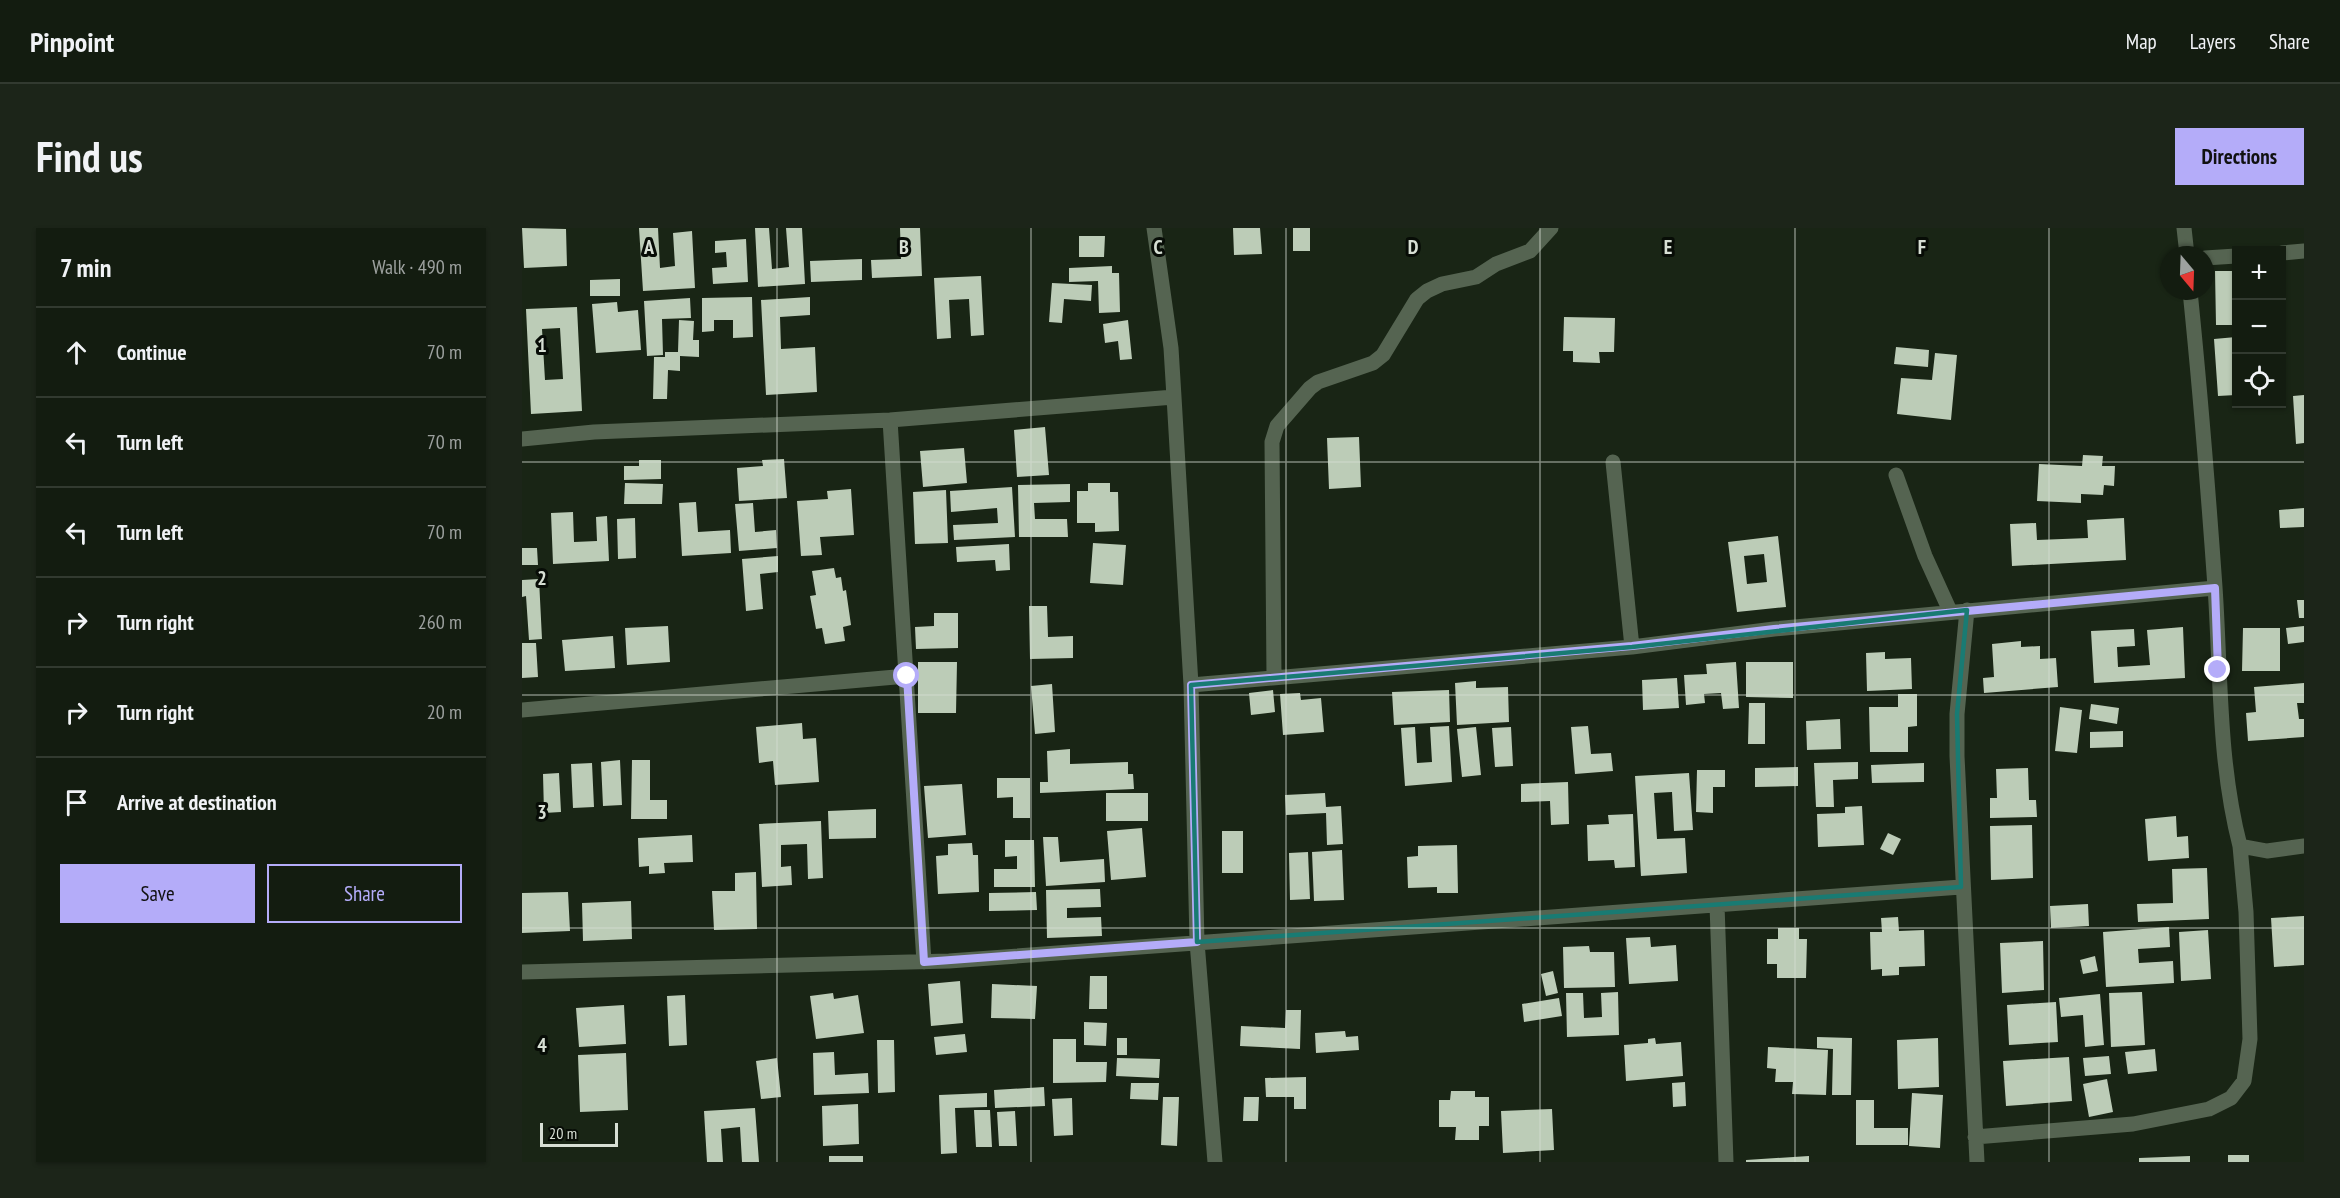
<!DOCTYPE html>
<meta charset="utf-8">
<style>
body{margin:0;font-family:"PT Sans Narrow",sans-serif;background:#1c2519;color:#f1f3f6}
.controls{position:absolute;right:18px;top:18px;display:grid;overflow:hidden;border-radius:0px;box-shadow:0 2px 4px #0004}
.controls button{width:54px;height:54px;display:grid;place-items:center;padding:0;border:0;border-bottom:2px solid #323a30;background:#131c10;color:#f1f3f6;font:30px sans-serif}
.compass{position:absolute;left:1638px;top:18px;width:54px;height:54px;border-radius:50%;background:#131c10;box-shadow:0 2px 4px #0004;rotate:161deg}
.scale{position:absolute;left:18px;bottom:15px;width:78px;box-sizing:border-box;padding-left:6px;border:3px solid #d7dfd4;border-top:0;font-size:16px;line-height:21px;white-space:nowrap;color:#d7dfd4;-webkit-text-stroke:4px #070c06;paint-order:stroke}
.stop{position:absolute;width:18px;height:18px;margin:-14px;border:4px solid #b4acf9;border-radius:50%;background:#fff}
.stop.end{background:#b4acf9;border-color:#fff;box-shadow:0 2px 6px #0008}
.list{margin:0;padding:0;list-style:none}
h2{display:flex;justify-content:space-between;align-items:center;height:78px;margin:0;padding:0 24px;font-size:26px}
h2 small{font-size:20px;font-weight:400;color:#9da19f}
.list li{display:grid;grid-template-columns:39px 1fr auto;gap:18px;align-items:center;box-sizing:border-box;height:90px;padding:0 24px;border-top:2px solid #323a30}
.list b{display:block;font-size:22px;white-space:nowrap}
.list em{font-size:20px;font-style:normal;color:#9da19f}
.actions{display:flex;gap:12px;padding:18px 24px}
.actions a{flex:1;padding:14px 0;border:2px solid #b4acf9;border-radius:0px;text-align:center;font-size:21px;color:#b4acf9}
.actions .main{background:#b4acf9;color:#111}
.icon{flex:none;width:33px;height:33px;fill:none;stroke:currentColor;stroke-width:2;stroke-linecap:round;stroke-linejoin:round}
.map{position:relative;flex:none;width:1782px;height:934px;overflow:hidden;border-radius:0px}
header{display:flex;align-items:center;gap:36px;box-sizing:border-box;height:84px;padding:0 30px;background:#131c10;border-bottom:2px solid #323a30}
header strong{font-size:28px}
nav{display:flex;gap:33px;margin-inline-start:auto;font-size:21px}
.intro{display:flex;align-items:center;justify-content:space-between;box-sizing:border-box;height:144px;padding:0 36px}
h1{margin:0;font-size:42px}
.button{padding:15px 27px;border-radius:0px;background:#b4acf9;color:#111;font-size:21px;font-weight:700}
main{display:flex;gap:36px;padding:0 36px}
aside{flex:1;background:#131c10;border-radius:0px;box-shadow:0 2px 4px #0004}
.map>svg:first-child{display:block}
.building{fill:#bcccb7;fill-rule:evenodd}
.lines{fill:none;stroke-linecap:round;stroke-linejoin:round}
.minor{stroke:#556451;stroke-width:15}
.route{stroke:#b4acf9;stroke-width:8}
.marked{fill:none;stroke:#197b73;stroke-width:4.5;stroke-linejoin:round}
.grid{fill:none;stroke:#d7dfd4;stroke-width:1.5;stroke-opacity:0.55}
.grid-label{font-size:20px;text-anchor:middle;font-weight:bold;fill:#d7dfd4;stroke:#070c06;stroke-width:6;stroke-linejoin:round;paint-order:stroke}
</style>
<header>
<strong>Pinpoint</strong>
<nav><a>Map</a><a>Layers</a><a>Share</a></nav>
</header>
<div class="intro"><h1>Find us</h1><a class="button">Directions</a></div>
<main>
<aside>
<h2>7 min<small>Walk · 490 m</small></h2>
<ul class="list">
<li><svg class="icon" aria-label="ahead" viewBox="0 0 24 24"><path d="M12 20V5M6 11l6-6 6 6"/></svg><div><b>Continue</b></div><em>70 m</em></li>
<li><svg class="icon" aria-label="left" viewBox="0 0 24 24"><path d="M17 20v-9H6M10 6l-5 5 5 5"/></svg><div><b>Turn left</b></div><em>70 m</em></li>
<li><svg class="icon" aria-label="left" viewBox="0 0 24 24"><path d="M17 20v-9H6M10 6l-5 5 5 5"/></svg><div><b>Turn left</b></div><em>70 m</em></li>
<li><svg class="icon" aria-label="right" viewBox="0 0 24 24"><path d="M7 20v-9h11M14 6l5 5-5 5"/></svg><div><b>Turn right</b></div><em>260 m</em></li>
<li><svg class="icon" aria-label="right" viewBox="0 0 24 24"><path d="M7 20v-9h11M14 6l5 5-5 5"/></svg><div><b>Turn right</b></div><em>20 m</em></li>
<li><svg class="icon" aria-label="arrive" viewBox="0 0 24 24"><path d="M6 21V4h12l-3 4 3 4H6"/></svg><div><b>Arrive at destination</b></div></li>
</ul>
<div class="actions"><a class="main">Save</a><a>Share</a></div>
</aside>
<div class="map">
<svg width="1782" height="934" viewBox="0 0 1782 934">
<rect width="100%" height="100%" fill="#192515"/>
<path class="building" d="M0,0l44,1 1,37 -43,2z
M117,0h19l2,40 15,-2 -2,-33 19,-2 3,57 -52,3z
M233,0h14l3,41 17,-2 -3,-39h16l3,56 -47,3z
M378,0h20l2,48 -50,2 -1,-18 30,-1z
M711,0h27l2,26 -28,1z
M771,0h17v23h-17z
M557,8h26l-1,21h-25z
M224,11l2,43 -35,2 -1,-16 15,-1 -1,-15 -11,1v-12z
M340,31v21l-51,2 -1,-21z
M590,38v7h7l1,39 -21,1 -1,-32 -29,1v-14z
M1693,43h21v54h-20z
M459,48l3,59 -13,1 -2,-37 -20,1 2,38 -14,1 -3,-61z
M98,51v17h-30v-16z
M530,55l40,2 -1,16 -27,-2 -2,24 -13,-1z
M230,69l1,40 -20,1v-18h-19v11l-12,1v-34z
M288,69v18l-30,2 1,32 34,-2 2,45 -51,3 -5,-95z
M168,70l1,20 -29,1 1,36 -16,1 -3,-55z
M95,74l1,10 20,-2 3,40 -45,3 -4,-49z
M55,79l5,104 -51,3 -5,-105zM38,100l3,51 -18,1 -3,-51z
M1042,89l51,1 -1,34h-15l1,11 -27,-1v-11h-10z
M157,92l15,1 -1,19h6v17l-19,-1v15l-12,-1 -1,29h-14l1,-42h11v-5h13z
M606,92l4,39 -12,1 -2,-19 -13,2 -2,-19z
M1714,109v58l-18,1 -4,-57z
M1374,119l33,3 -1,17 -34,-3z
M1413,125l22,2 -6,65 -54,-6 4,-36 31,2z
M1782,167v48l-8,1 -3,-48z
M523,199l4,48 -32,2 -3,-47z
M837,209l2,50 -32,2 -2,-51z
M442,220l3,35 -44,4 -3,-36z
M1561,227l20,1 -1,10h13l-1,20 -10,-1 -1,10 -22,-1v9l-44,-2 2,-37 43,2z
M262,231l3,39 -48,3 -2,-33 26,-2 -1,-6z
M117,232h22v19l-37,1v-14h15z
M103,255l38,1 -1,20h-38z
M566,255h22v9h8l1,39 -24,1v-9h-18v-32h11z
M548,256v18l-36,1 1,16h32l1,18h-49l-1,-52z
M490,259l3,50 -61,3 -1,-15 45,-2 -1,-15 -46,4 -1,-21z
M329,261l3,46 -34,2 2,18 -21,1 -4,-55 31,-2 -1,-8z
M424,262l2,53 -33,1 -2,-52z
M174,274l2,30 32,-2 1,23 -49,3 -3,-53z
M231,275l2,29 21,-2 1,18 -38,3 -4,-47z
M1782,280v19l-24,1 -1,-18z
M51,284l1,30 23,-1 -1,-24 11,-1 2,45 -56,3 -2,-51z
M113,290l1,40 -18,1 -1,-40z
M1602,290l2,42 -114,6 -2,-42 26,-1 1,17 51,-2 -1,-18z
M1256,308l8,71 -49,5 -9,-70zM1242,326l3,28 -20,2 -3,-28z
M571,315l33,2 -3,40 -33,-2z
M487,316l1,26 -14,1 -1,-11 -38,2 -1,-15z
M0,320h15l1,17h-16z
M256,328v16l-18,2 3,35 -17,2 -4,-52z
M312,340l2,10 5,-1 2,14 3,-1 5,35 -8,2 2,14 -20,3 -3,-16 -6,1 -6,-33 6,-1 -4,-24z
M17,351l3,60 -13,1 -3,-44 -4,1v-17z
M1775,372h7v18h-5z
M507,378h18l1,31 25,-1v22l-43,1z
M412,385h24v35l-42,1 -1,-22 19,-1z
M146,398l2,36 -43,3 -2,-37z
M1782,398v16l-16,2 -2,-16z
M1661,399l2,51 -91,5 -3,-52 43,-2 1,17 -18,1 1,20 32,-2 -3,-35z
M1721,400h37v43h-38z
M91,408l2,32 -50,3 -3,-31z
M1499,413v6l19,-1v13l16,-1 2,29 -74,6 -1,-15 11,-1 -2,-33z
M0,415h14l2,34 -16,1z
M1363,424v7l26,-1 1,31 -45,2 -1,-38z
M396,434h39l-1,51h-38z
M1214,434l3,46 -16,1 -2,-16 -17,1 1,9 -19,2 -2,-30 23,-1 -1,-10z
M1224,434h47v36l-47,-1z
M1155,450l2,30 -36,2 -1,-30z
M954,453v7l32,-1 1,35 -52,3 -2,-42z
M1782,455v20h-7l2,16h5v18l-56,4 -2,-28 10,-1 -2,-25z
M530,456l3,48 -20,2 -4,-48z
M751,462l2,22 -24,3 -2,-22z
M927,462l1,32 -56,3 -2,-33z
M778,465l1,7 20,-2 3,34 -41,3 -3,-41z
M1376,466h19v32l-9,1v25h-38l-1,-45h29z
M1227,475h16v41h-17z
M1569,476l28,4 -2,16 -28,-5z
M1538,479l22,3 -5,43 -22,-2z
M1318,491l1,30 -34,1 -1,-29z
M280,495l1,16 13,-1 3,44 -44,3 -2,-24 -14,2 -3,-36z
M927,498l3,56 -47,4 -4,-58 14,-1 2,36 15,-1 -2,-35z
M1066,498l3,28 20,-1 2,18 -38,3 -4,-47z
M954,499l5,48 -19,2 -5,-48z
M989,499l2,39 -18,1 -3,-39z
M1601,503v16l-33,1v-16z
M548,521v15l58,-2v12h5l1,15 -94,4v-11h8l-1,-31z
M98,532l2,45 -19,1 -2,-44z
M110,532h18v40h17v19h-36z
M1336,534v17l-25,1 1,27h-18l-2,-44z
M70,535l2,44 -21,1 -2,-44z
M1402,535v19l-52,1 -1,-18z
M1276,539v19l-43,1v-19z
M1506,540l1,32h7l1,17 -47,1v-20h7l-1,-29z
M1175,542h28v17h-12v26l-17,-1z
M37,545l2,39 -17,1 -1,-39z
M1167,545l4,57 -19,1 -2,-39 -18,1 3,46 28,-1 2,35 -46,3 -6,-100z
M475,550h33v40h-17v-21l-16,1z
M1046,554l1,42 -18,1 -1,-24 -29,1v-18z
M440,556l4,51 -38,3 -4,-52z
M584,565h42v28h-42z
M803,565l1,14 15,-1 2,38 -16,1 -1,-32 -40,2 -1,-20z
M1340,578l2,39 -46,2 -1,-33 28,-1v-6z
M354,581v29l-47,1 -1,-28z
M1111,586l2,53 -20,1 -1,-8 -26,1 -1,-36 22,-1 -1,-9z
M1654,588l1,21 11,-1 1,22 -41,3 -3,-42z
M299,593l2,57 -15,1 -1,-35 -26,1v22l10,-1 1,19 -30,2 -3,-63z
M1510,597l1,53 -42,2 -1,-54z
M620,600l4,49 -35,3 -4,-49z
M700,603h21v42h-21z
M1366,605l13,6 -8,16 -13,-6z
M170,607l1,27 -29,1 1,10 -16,1v-8l-10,1 -1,-29z
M521,609h15l2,25 44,-3 1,23 -59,4z
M483,612h29l1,47h-41v-18h23v-13l-12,1z
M450,615l1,12h5l1,37 -41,2 -2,-38 12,-1v-11z
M935,617l1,48h-21v-6l-29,1 -1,-31 11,-1v-10z
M820,622l2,50 -30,1 -2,-49z
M786,624l2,47 -20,1 -1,-47z
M1685,640l2,51 -71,3 -1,-18 36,-1 -1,-34z
M234,644l1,57 -43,1 -2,-39h23v-18z
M578,661l1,18 -34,1v10l34,-1 1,19 -55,2 -1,-48z
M46,664l2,39 -48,2v-40z
M514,664l1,18 -48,1v-18z
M109,673l1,38 -49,2 -1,-38z
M1566,676l1,22 -38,2 -1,-22z
M1782,688v49l-30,2 -3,-49z
M1376,689l1,14 25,-1 1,36 -26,1v8l-17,1v-7l-11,1 -1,-38h12l-1,-14z
M1647,699l1,20 -32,2 1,14 34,-2 1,22 -68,4 -3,-55z
M1256,700h21v11h8l-1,39h-29v-14h-10v-25h11z
M1686,702l3,49 -30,2 -2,-49z
M1128,709l1,10 25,-2 2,36 -49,3 -3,-46z
M1521,713l1,49 -42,3 -2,-50z
M1067,718l1,6h24l1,35 -51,1 -1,-41z
M1573,728l3,15 -15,3 -3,-14z
M1031,743l5,22 -12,3 -5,-22z
M568,748h17v33h-18z
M438,753l3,42 -32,3 -3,-42z
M470,756l45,2 -2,33 -44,-1z
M1096,764l1,43 -52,2 -1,-44h17l1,25 18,-1 -1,-24z
M1620,764l3,53 -34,2 -2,-54z
M311,765l1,6 24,-4 6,38 -48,6 -6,-43z
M1578,766l4,51 -19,2 -2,-32 -22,2 -2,-19z
M163,767l2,50 -18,1 -2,-50z
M1037,770l3,18 -38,6 -2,-18z
M1534,774l2,40 -49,3 -2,-40z
M102,777l2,39 -47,3 -3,-39z
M764,782h15l-1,39 -60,-3 1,-20 44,2z
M562,794l23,1 -1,23 -22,-1z
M823,803l1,6 12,-1 1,14 -43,3 -1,-20z
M443,806l2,18 -31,3 -2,-18z
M1295,809l35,1 -1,57h-19l1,-46 -16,-1z
M595,810h10v17h-10z
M1133,810l1,6 25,-2 2,34 -57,5 -2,-36 24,-2v-4z
M1416,810l1,49 -41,2 -1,-49z
M531,811h23v23h31l-1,20 -53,1z
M355,812h17l1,52 -17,1z
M1246,819l60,3 -2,45 -34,-1 1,-12h-18l1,-13 -9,-1z
M1633,821l2,22 -29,3 -3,-22z
M312,824l1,23 33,-2 1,20 -55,2 -1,-42z
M104,825l2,57 -48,2 -2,-57z
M1587,828l2,18 -26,2 -2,-18z
M1547,829l3,44 -66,5 -3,-45z
M255,830l4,39 -20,2 -5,-38z
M595,830l43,1 -1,19 -43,-2z
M784,849v32h-12v-12h-28l-1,-19z
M1585,851l6,33 -24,5 -6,-33z
M1163,854l1,24 -13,1 -1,-24z
M609,855h28l-1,17 -28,-1z
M522,859l1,19 -50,2 -1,-18z
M929,863h24v6h14v29h-10v14h-24l1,-13h-17v-27h11z
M465,865v14l-32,1 2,45 -16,1 -2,-59z
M1390,865l31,2 -3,53 -31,-2z
M641,869h16l-2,49 -16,-1z
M722,869h15l-1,24h-15z
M550,870l1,37 -19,1 -2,-37z
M1334,872h18v28h34v17h-52z
M336,876l1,40 -36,2 -1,-40z
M233,880l4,54h-17l-2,-35 -19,2 2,33h-16l-3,-51z
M1030,881l2,41 -51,3 -2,-42z
M452,882h16l2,37h-16z
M493,883l2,35h-18l-2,-34z
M1706,927h21v7h-21z
M307,928h34v6h-34z
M1287,928v6h-63v-2z
M1668,928v6h-51v-4z"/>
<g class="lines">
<path class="minor" d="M632,0l17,120 3,49 17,288 6,257 18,220
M1662,0l3,27
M1760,25l22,-2
M1683,30l31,-2
M1668,63c10,98 18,197 25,296 6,87 3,174 25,259l27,5 37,-5
M368,192l34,542
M0,211l72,-7 296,-12 284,-23
M1091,234l19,185
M1374,247l29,81 25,55
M1445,382l-10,104v42l20,406
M752,449l-2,-235 5,-16 33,-38 8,-6 55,-19 10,-8 34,-56 10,-8 15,-7 34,-7 20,-13 34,-13 21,-23
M669,457l441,-38 142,-18 441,-41
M0,482l385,-34
M1195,677l9,257
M0,744l427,-11 1012,-74
M1453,909l158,-13 76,-15 22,-11 13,-17 6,-42 -4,-127 -6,-66"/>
</g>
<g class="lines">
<path class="route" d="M385,448l17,286 273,-20 -6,-257 441,-39 142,-17 441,-41 3,82"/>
</g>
<path class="marked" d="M1445,382l-10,104 4,173 -764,55 -6,-257 441,-38z"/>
<path class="grid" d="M255,0v934M509,0v934M764,0v934M1018,0v934M1273,0v934M1527,0v934M0,234h1782M0,467h1782M0,700h1782"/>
<g class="grid-label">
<text x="127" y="26">A</text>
<text x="382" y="26">B</text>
<text x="636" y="26">C</text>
<text x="891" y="26">D</text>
<text x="1146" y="26">E</text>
<text x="1400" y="26">F</text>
<text x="20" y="124">1</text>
<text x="20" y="357">2</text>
<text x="20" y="591">3</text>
<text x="20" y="824">4</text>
</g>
</svg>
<div class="controls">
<button>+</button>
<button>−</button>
<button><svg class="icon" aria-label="locate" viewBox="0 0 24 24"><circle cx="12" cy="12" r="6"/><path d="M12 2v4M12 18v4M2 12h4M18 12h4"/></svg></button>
</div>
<svg class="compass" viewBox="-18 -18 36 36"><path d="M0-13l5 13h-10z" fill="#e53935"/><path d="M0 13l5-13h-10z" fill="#9da19f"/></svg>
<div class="scale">20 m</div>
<div class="stop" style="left:385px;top:448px"></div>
<div class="stop end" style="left:1696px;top:442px"></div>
</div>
</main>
